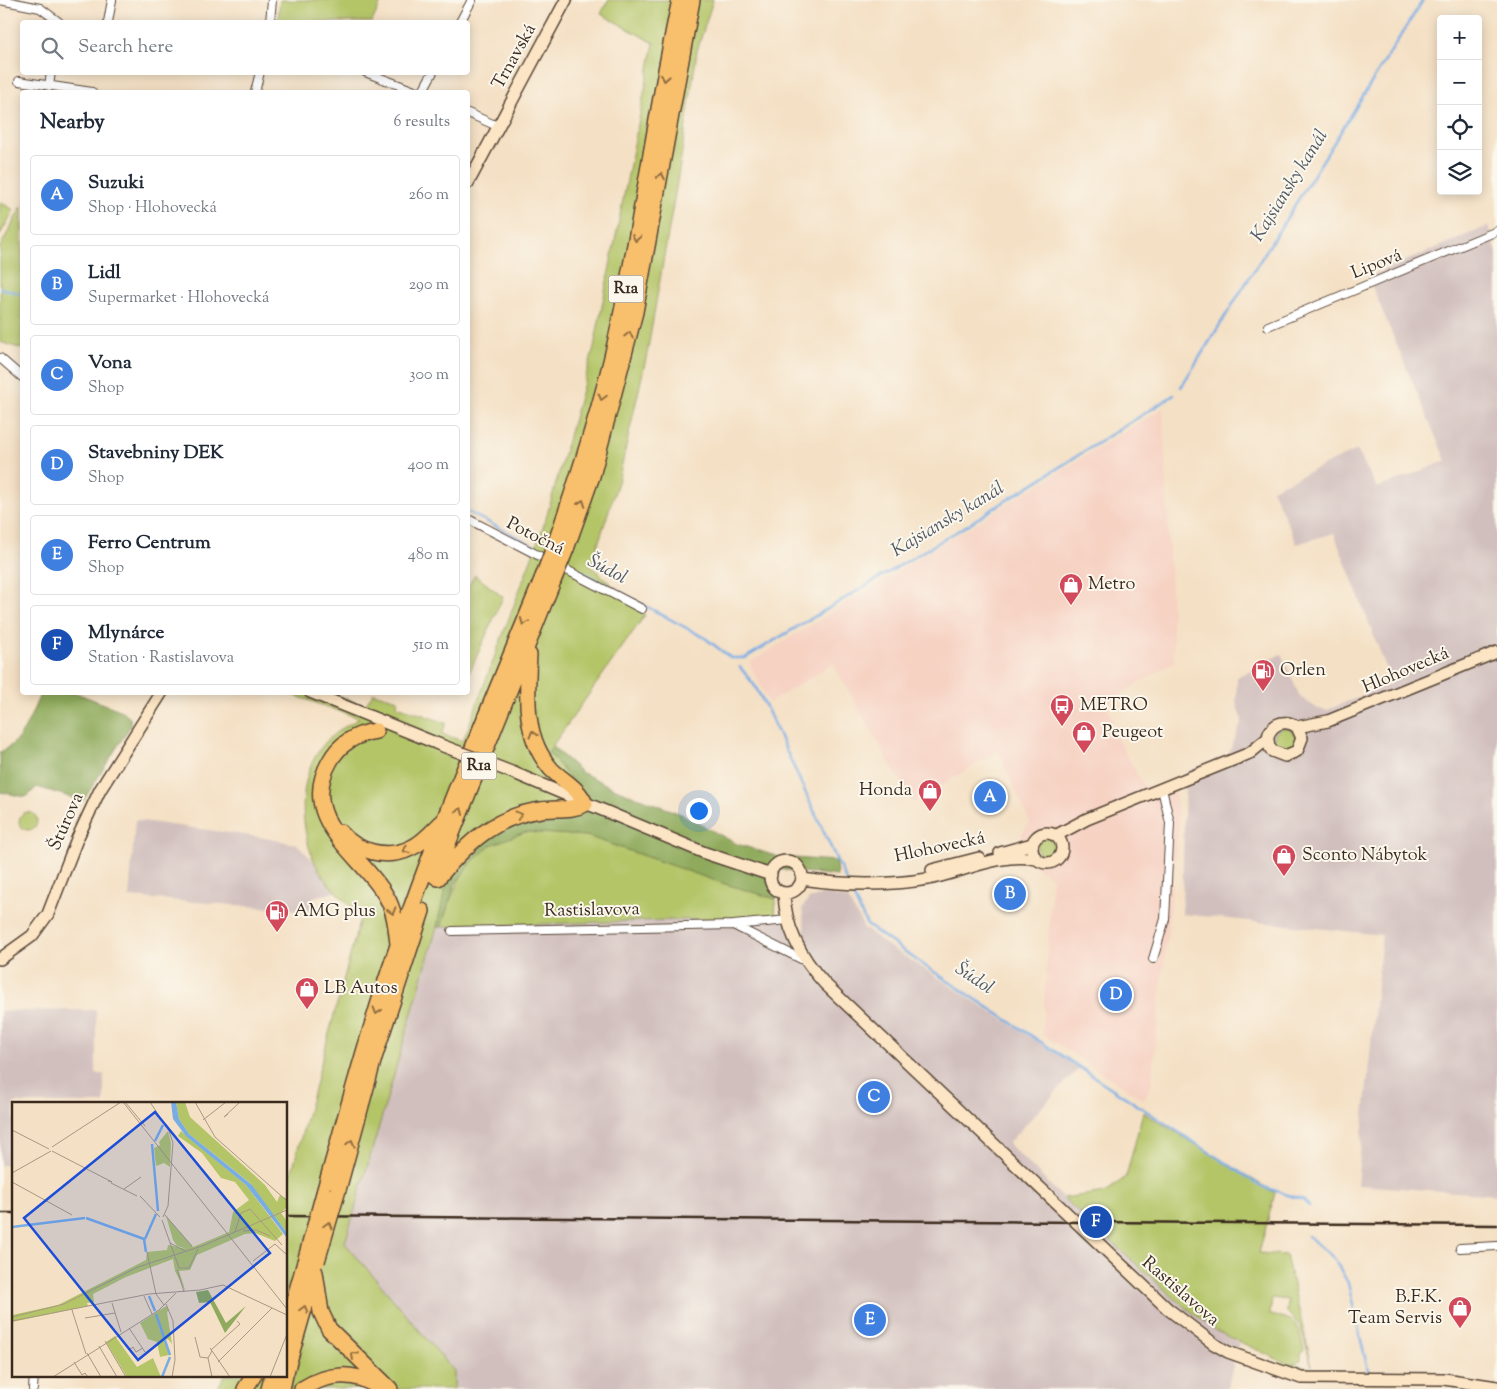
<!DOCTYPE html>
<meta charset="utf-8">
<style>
body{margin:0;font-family:"Sorts Mill Goudy",serif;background:#f2f2f3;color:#1f2937}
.controls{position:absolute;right:15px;top:15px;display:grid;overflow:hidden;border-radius:5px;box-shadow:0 2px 12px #0003}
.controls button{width:45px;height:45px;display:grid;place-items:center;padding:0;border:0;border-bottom:1px solid #e0e1e3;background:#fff;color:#1f2937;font:25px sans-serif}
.you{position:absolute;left:698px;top:810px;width:18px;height:18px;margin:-12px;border:4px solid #fff;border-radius:50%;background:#1a73e8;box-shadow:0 0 0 8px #1a73e833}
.badge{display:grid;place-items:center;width:32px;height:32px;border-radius:50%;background:#d1495b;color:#fff;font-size:16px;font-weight:700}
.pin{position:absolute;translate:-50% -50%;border:2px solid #fff;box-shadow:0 1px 5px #0006}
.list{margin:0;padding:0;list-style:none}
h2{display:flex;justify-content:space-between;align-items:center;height:65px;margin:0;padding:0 20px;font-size:21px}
h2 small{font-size:16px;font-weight:400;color:#747a83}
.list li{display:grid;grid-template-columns:32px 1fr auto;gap:15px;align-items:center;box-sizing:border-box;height:80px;margin:0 10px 10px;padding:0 10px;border:1px solid #e0e1e3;border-radius:5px}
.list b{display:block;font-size:19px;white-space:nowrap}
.list p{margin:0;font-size:16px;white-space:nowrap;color:#747a83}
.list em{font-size:16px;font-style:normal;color:#747a83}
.icon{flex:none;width:28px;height:28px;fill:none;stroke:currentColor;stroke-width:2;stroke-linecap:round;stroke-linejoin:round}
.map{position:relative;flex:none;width:1497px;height:1389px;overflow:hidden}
.search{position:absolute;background:#fff;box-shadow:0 2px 12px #0003;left:20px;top:20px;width:450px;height:55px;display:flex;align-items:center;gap:12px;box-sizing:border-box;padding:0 18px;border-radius:5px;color:#747a83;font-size:19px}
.panel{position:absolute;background:#fff;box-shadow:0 2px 12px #0003;left:20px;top:90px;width:450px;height:605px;border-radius:5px}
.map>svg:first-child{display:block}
.built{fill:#f6d2c3}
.industrial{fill:#d1bfbd}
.green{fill:#b4c568;stroke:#787843}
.forest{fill:#8faa5c;stroke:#656a3d}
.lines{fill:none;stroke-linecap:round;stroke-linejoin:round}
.stream{stroke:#78ace5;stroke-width:2.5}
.street-casing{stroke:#574537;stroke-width:10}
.secondary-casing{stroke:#574537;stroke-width:14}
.highway-casing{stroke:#574537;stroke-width:18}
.street{stroke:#fff;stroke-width:8}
.secondary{stroke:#fce5c4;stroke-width:11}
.highway{stroke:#f8bf6c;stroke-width:15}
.rail{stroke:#3b2a1e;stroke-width:2.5}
.secondary-bridge-casing{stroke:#574537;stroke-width:14;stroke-linecap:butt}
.highway-bridge-casing{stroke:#574537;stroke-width:18;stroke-linecap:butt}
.secondary-bridge{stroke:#fce5c4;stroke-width:11}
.highway-bridge{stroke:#f8bf6c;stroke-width:15}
.oneway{stroke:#906d41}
.labels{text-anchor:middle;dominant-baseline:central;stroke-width:4;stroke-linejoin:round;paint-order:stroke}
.shield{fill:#fbf7ec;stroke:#75685c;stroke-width:1}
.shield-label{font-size:16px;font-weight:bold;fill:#3b2a1e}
.street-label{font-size:18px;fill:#3b2a1e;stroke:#fbf7ec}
.poi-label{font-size:18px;fill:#3b2a1e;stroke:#fbf7ec;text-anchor:start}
.water-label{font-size:19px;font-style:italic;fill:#505864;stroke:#fbf7ec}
.inset-river{fill:none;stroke:#78ace5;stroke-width:2.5}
.inset-road{fill:none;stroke:#aa9782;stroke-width:1}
.view{fill:#1d4ed8;fill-opacity:0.15;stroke:#1d4ed8;stroke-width:2.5}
.inset-edge{fill:none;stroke:#3b2a1e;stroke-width:2.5}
</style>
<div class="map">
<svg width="1497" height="1389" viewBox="0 0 1497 1389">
<rect width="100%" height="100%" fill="#fbf7ec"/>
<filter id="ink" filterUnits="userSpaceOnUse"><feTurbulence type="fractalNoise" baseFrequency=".02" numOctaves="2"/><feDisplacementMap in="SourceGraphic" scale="10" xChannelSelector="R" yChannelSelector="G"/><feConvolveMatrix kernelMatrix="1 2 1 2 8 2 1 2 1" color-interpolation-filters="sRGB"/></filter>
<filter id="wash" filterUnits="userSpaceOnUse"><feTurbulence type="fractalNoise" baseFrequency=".0096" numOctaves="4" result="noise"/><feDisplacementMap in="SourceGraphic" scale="20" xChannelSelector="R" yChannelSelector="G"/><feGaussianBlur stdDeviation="1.12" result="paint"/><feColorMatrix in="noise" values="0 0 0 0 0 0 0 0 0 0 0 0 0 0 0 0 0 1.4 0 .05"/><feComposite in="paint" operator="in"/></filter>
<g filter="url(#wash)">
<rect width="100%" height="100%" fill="#f4e0c4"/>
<path class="built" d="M1163,408l11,254 -69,42 9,16 -5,4 35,62 31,6 4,30 -28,263 -7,15 -102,-66 10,-156 -23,-17 -8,-26 9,-13 -32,-71 -85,52 -80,-139 -64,39 -20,-40z"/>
<path class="industrial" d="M1488,226l9,27v942l-140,-10 25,-250 -200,-21 3,-141 44,-19 13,-34 -6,-16 1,-27 44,-23 19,43 18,12 9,1 65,-27 -58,-150 -37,11 -25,-55 85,-39 20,38 69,-27 -78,-184z
M135,820l124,17 38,7 19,20 20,28 -23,5 -1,14 -183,-14z
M824,894l24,5 16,29 21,16 194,124 -71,75 55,55 111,100 42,33 23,12 -12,46h-773v-18l-109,-128 92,-316 338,-10 30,14 -3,-23 7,-9z
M96,1010v64h8v29h-90v62h-14v-154z"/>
<path class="green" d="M280,0h102l-10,22h-94z
M608,0h105l-16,51 -17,114 -33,189 -29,128 -27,84 54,49 -97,137 25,30 -9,31 -43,4 -72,53 -12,57 -92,316 109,128v18h-237l8,-14h61v-182l75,-278c-17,-15 -36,-31 -46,-52 -18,-40 -18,-98 18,-128 8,-7 18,-11 26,-17l-71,-25h43l34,13 8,-13 25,7 -1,6 49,17 -4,11 21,7 82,-219 49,-175 60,-304 -53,-29z
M0,202l14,8 -14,25z
M22,206v143l-22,-7v-95z
M475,575l28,22 -35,79v-90z
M1274 739a11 11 0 1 1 22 0a11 11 0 1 1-22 0Z
M19 821a9 9 0 1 1 18 0a9 9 0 1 1-18 0Z
M525,832l62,4 132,46 57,17 -1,18 -334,10c11,-33 19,-60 48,-81 10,-7 25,-10 36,-14z
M1037 848a10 10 0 1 1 20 0a10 10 0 1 1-20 0Z
M1143,1112l132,81 -16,60 27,2 26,111 -12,-40 -13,-14 1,-12 -16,-2 -2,17c29,5 27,7 34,35l-3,4v7l-9,3 16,3 -1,4h-4l-87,-40 -42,-33 -111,-100 43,-6 20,-15z"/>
<path class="forest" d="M41,693h35l44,17 10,8 1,7 -48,76 -46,-14 -11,10 -26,-5v-40c24,-10 30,-37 41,-59z
M553,747l28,25 32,16 68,26 56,30 42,13 57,4 1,15 -59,-7 -2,30 -57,-17 -132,-46 -62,-4 -34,13 -18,16 -18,23 -14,43h-4l12,-57 18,-21 54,-32 43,-4 9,-31 -25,-30z"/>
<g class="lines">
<path class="stream" d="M0,288l22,6
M1181,387l242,-387
M468,512l78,40
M566,563l139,75 26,20h14l216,-129 213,-134
M740,667l15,19 12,23 79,171
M849,888l18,37 55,39 339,222 42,14 6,6
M1308,1236l26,22 14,25 21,92"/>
</g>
</g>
<g filter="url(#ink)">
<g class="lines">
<g class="street-casing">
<path id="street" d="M0,0l40,8 19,14
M108,22l4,-22
M270,22l2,-22
M460,22l12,-22
M365,72l52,20
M19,81l73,11
M49,86l2,-14
M255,92l5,-20
M422,92l11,-20
M468,113l29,13
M1268,326l229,-95
M0,358l22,19
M468,519l174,90
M735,926l70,35
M452,931l281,-6 55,-5
M1153,959l12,-40 5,-96 -8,-34
M1460,1248l37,-2
M33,1389l1,-14"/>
</g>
<g class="secondary-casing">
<path id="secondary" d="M468,183l98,-183
M310,692l128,52
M1297,727l5,11 -5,13 -12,5 -13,-5c-13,-18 8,-37 25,-24l31,-6 169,-69
M514,773l191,80 66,22
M1032 848a15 15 0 1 1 30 0a15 15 0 1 1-30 0Z
M1055,836l32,-17 163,-66 17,-14
M1000,853l32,-9
M770 877a16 16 0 1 1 32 0a16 16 0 1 1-32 0Z
M932,870l47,-12
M802,879c41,6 84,7 126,0 35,-7 72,-27 108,-20
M784,893c1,35 18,66 41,91l343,325 46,35 14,8 73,26 143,1 53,8
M0,959l32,-23 16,-22 29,-75 23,-49 62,-98"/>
</g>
<g class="highway-casing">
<path id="highway" d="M556,542c21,-61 41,-122 56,-185 28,-118 42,-238 68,-357
M566,549l26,-73 43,-164 57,-312
M376,731c-20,3 -36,12 -46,30 -34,59 32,93 56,135 9,15 10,31 12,48
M340,832c17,20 47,28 71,16 12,-5 21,-16 30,-25
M435,876l118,-295
M438,878c28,-34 57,-62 103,-68 15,-2 30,1 44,-6 -6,-16 -22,-23 -34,-35 -28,-32 -24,-74 -22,-114
M338,1190l36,-132 48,-147
M324,1193c19,-67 37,-134 58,-200 46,-142 105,-279 161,-416
M315,1272l6,40 8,17 61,60
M286,1329l19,-67
M286,1372l28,-98
M245,1389l9,-14
M269,1389l4,-14
M282,1389l3,-14
M302,1389c25,-16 54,-19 78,0"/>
</g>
<use href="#street" class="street"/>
<use href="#secondary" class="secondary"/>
<use href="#highway" class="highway"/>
<path class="rail" d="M0,1213h14
M286,1216l1211,9"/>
<g class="secondary-bridge-casing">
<path id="secondary-bridge" d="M438,744l76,29"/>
</g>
<g class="highway-bridge-casing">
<path id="highway-bridge" d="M543,577l13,-35
M553,581l13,-32
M317,1261l21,-71
M305,1262l19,-69"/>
</g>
<use href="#secondary-bridge" class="secondary-bridge"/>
<use href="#highway-bridge" class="highway-bridge"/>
</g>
<defs><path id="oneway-chevron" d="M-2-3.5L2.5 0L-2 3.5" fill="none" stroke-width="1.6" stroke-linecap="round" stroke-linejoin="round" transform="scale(1.25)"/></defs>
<g class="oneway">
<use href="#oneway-chevron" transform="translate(665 78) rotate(100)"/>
<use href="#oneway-chevron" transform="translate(661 176) rotate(-80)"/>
<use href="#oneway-chevron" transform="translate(636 238) rotate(101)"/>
<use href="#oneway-chevron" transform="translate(629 335) rotate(-77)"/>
<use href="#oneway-chevron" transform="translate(602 397) rotate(105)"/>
<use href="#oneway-chevron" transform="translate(582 503) rotate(-70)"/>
<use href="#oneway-chevron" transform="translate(524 622) rotate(112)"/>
<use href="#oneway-chevron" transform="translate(533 734) rotate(-106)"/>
<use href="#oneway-chevron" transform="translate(460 811) rotate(-67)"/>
<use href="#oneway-chevron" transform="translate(519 815) rotate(-16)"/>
<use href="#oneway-chevron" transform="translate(406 850) rotate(160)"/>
<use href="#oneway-chevron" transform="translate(392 911) rotate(73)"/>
<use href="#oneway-chevron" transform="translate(377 1011) rotate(107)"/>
<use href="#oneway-chevron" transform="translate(351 1143) rotate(-75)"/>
<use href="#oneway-chevron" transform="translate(328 1225) rotate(-74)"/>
<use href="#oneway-chevron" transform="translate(304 1309) rotate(-74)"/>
<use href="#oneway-chevron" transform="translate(354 1355) rotate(-138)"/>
</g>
</g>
<defs>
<g id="shop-pin" transform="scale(1.25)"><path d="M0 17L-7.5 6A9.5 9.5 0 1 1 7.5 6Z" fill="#d1495b" stroke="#fbf7ec"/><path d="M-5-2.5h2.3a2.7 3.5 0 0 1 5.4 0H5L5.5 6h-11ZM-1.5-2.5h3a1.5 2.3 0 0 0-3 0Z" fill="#fff"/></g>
<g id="fuel-pin" transform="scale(1.25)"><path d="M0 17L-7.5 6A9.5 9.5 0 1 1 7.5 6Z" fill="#d1495b" stroke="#fbf7ec"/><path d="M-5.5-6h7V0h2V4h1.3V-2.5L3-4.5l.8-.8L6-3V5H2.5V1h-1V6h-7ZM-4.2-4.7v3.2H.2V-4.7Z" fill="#fff"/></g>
<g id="bus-pin" transform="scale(1.25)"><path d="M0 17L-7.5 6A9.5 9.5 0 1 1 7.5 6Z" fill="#d1495b" stroke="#fbf7ec"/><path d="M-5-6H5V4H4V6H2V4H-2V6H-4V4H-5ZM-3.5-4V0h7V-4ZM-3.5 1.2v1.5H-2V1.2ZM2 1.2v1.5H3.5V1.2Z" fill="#fff"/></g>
</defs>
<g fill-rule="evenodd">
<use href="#shop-pin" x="1071" y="585"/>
<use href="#fuel-pin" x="1263" y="671"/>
<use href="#bus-pin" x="1062" y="706"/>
<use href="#shop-pin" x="1084" y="733"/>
<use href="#shop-pin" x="930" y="791"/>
<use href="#shop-pin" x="1284" y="856"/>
<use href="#fuel-pin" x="277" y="912"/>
<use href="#shop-pin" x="307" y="989"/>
<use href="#shop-pin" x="1460" y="1308"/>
</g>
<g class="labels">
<g class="shield">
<rect x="608.5" y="275.5" width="35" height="27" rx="4"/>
<rect x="461.5" y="752.5" width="35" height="27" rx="4"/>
</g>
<g class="shield-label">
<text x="626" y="289">R1a</text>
<text x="479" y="766">R1a</text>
</g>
<g class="street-label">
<text transform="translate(515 57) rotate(-61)">Trnavská</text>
<text transform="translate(1377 265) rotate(-22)">Lipová</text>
<text transform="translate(535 537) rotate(27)">Potočná</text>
<text transform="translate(1406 671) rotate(-23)">Hlohovecká</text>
<text transform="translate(67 822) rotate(-66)">Štúrova</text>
<text transform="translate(940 848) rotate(-12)">Hlohovecká</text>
<text transform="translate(592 911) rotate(-1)">Rastislavova</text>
<text transform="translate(1180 1292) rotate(41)">Rastislavova</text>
</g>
<g class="poi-label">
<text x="1088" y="585">Metro</text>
<text x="1280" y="671">Orlen</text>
<text x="1080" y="706">METRO</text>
<text x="1102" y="733">Peugeot</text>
<text x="912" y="791" text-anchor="end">Honda</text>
<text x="1302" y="856">Sconto Nábytok</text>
<text x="294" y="912">AMG plus</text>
<text x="324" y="989">LB Autos</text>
<text x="1442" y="1298" text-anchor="end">B.F.K.<tspan x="1442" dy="21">Team Servis</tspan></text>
</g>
<g class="water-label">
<text transform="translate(1290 186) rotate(-58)">Kajsiansky kanál</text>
<text transform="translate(948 520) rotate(-31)">Kajsiansky kanál</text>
<text transform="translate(607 570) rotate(28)">Šúdol</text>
<text transform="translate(974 979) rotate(34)">Šúdol</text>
</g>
</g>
<g transform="translate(12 1102)">
<rect width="275" height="275" fill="#f4e0c4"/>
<path d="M164,0h9l5,15 75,68 12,17 3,-7 7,4v8l-6,6 6,8v12l-37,-50 -61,-49 -10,-15zM156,29l3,12 -1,24 -6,-4 -8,3 -2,-18 6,-3 -1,-3zM169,29l65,54 37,49 -8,7 -20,-8 -10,1 -48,21 -7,15 -11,1 7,22 -11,-22 -2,-12 -47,18 -33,17 1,8 -7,1 1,3 -76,16v-7l46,-10 88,-45 1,-8 20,-2 1,-5 19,4 -10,-3 -4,-6 -7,-24 27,31 36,-15 4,-20 16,-12 -14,-18 -14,-4 -19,-25 -24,-17zM154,204l3,4 -2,2 5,32 -4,-5 -7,2h5l3,14 -9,2 -3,-15 -9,-3 -8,-16zM103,234l22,31 16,-9 8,19h-34l-21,-35z" fill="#b4c568"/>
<path d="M196,188l18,33 20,-17 -21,27 -15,-31 -11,1 -3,-11z" fill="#8faa5c"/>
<path d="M159,0h5l3,17 10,15 63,51 35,48v5l-41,-53 -60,-49 -13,-17z" fill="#78ace5"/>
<path class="inset-river" d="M143,39l8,-16M140,42l6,67M74,116l58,21 2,13M0,125l73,-9M133,137l11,-25M137,194l6,15M144,212l14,41M150,275l8,-20"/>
<path class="inset-road" d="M111,0l164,207M113,0l20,24M138,0l19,29 4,12 -5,63 -5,11M183,0l20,35 72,64M216,12l-4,3 16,-15M191,18l23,-18M0,28l37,19M40,45l69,-45M40,49l60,31 -4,-1M0,71l39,-22M0,80l60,33M99,81l26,13M112,87l17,-12M128,94l20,21M153,113l27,31M150,118l17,48M231,129l13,-1 14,6M223,130l6,-19 9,-4 32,36M158,141l15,8M135,150l9,42 8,11M241,159l22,-17 12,11M167,166h10l9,-19M165,167l7,23M132,194l8,18M100,201l9,29M154,202l7,17 2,39 -3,17M60,208l14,44M0,215l52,-13 74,-37 64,-21 85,-36M73,216l30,-5M0,219l137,-27 51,-4 23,-5 64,30M117,226l16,24M183,235l5,20 8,1M93,239l21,36M87,244l18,31M198,246l20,29M117,248l4,-3 3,5 7,-4M199,248l29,-26 -3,-3M200,249l-4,7 4,19M75,251l14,24M62,260l8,13 3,-2 3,4M206,260l54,-54M41,275l106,-67 17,-17M258,275l17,-43"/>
<path class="view" d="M143,10l115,141 -132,107 -114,-142z"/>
<rect width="275" height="275" class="inset-edge"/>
</g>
</svg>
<div class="controls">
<button>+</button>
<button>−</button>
<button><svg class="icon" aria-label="locate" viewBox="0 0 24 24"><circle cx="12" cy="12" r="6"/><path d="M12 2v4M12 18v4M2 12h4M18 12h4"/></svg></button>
<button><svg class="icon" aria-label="layers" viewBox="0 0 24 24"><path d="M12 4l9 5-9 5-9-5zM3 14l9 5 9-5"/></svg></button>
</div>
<div class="you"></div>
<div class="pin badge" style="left:990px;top:797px;background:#3f7fe0">A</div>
<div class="pin badge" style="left:1010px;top:894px;background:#3f7fe0">B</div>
<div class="pin badge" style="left:874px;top:1097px;background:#3f7fe0">C</div>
<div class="pin badge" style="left:1116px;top:995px;background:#3f7fe0">D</div>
<div class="pin badge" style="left:870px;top:1320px;background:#3f7fe0">E</div>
<div class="pin badge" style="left:1096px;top:1222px;background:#1a4fb4">F</div>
<div class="search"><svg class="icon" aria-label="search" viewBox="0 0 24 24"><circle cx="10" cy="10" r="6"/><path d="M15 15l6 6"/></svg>Search here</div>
<section class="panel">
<h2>Nearby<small>6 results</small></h2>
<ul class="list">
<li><span class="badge" style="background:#3f7fe0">A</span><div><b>Suzuki</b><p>Shop · Hlohovecká</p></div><em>260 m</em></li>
<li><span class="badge" style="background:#3f7fe0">B</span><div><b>Lidl</b><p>Supermarket · Hlohovecká</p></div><em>290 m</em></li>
<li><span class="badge" style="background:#3f7fe0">C</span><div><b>Vona</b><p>Shop</p></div><em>300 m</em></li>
<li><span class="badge" style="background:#3f7fe0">D</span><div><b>Stavebniny DEK</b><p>Shop</p></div><em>400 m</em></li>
<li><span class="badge" style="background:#3f7fe0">E</span><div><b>Ferro Centrum</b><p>Shop</p></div><em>480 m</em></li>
<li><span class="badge" style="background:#1a4fb4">F</span><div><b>Mlynárce</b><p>Station · Rastislavova</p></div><em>510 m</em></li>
</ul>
</section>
</div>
